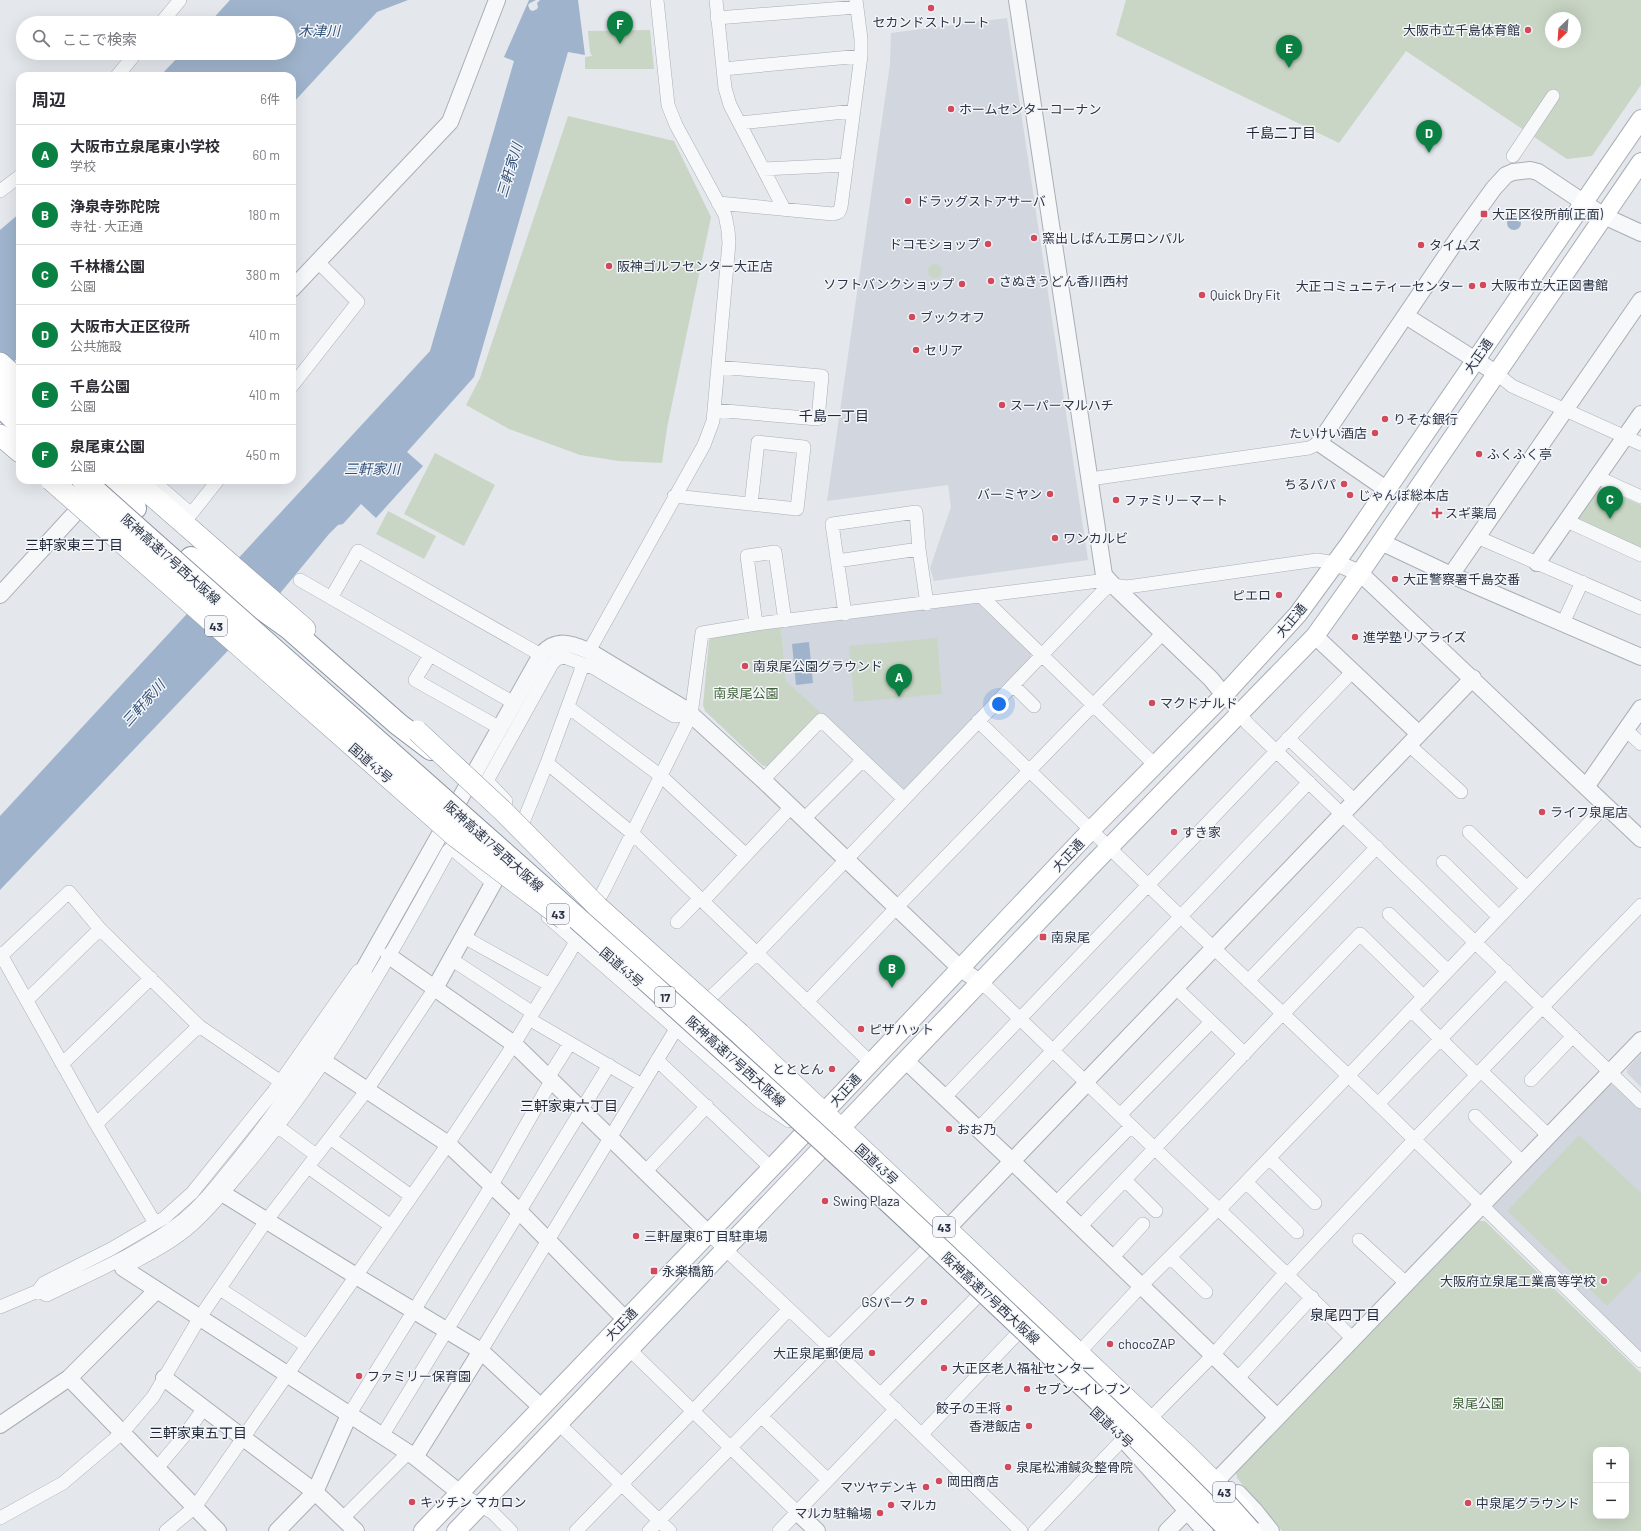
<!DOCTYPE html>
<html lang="ja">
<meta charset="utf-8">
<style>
body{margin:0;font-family:Barlow,"Noto Sans JP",sans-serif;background:#f2f2f3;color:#2b2b33}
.controls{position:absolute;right:12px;bottom:12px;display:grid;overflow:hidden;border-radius:8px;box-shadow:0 4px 16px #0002}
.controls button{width:36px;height:36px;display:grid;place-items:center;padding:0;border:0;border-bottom:1px solid #e1e1e2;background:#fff;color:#2b2b33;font:20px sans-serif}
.compass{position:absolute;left:1545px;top:12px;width:36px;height:36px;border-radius:50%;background:#fff;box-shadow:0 4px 16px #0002;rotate:205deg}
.you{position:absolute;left:999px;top:704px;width:14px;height:14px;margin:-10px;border:3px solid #fff;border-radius:50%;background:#1a73e8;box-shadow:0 0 0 6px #1a73e833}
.badge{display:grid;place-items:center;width:26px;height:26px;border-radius:50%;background:#0b8043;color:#fff;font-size:13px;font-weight:700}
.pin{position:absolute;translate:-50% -33px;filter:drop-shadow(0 1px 2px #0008)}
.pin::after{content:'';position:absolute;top:21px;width:14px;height:12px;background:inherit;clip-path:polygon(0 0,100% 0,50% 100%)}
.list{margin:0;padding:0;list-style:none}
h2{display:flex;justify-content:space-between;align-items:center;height:52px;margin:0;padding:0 16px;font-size:17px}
h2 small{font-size:13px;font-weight:400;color:#7c7c81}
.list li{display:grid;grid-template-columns:26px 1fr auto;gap:12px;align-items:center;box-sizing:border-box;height:60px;padding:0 16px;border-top:1px solid #e1e1e2}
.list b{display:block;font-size:15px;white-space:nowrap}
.list p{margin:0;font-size:13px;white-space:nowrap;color:#7c7c81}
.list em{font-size:13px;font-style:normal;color:#7c7c81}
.icon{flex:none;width:22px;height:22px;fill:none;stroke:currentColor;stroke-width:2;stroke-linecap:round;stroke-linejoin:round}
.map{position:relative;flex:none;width:1641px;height:1531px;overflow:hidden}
.search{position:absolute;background:#fff;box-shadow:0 4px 16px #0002;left:16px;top:16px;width:280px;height:44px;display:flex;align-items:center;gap:10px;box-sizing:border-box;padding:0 14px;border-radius:22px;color:#7c7c81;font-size:15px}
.panel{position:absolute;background:#fff;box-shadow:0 4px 16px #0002;left:16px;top:72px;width:280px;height:412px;border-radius:12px}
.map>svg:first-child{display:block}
.built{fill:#d2d6de}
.green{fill:#c9d6c5;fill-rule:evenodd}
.water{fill:#9fb4cc}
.pier{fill:#e4e7ec}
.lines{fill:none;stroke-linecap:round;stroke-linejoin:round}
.minor-casing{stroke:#a9aeb7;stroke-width:14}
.tertiary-casing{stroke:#a9aeb7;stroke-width:18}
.secondary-casing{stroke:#a9aeb7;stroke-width:20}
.trunk-casing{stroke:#8b94a3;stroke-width:22}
.motorway-casing{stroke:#8b94a3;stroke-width:24}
.minor{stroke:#f7f8fa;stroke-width:13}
.tertiary{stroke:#f7f8fa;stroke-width:16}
.secondary{stroke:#fff;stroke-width:18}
.trunk{stroke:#fff;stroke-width:21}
.motorway{stroke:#fff;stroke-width:22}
.trunk-bridge-casing{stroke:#8b94a3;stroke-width:22;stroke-linecap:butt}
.motorway-bridge-casing{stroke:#8b94a3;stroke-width:24;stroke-linecap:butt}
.trunk-bridge{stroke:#fff;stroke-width:21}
.motorway-bridge{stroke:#fff;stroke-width:22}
.poi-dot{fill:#d1495b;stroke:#f4f6f9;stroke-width:1.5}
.labels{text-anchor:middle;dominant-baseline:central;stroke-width:3;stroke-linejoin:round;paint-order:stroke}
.shield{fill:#f4f6f9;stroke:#676e7b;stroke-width:1}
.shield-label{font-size:12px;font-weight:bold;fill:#2b3445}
.poi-label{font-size:13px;fill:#2b3445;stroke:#f4f6f9;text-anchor:start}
.street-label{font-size:13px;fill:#2b3445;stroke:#f4f6f9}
.park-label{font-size:13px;fill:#3f6138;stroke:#f4f6f9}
.water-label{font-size:14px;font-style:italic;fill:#34527a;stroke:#f4f6f9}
.neighbourhood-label{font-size:14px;fill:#1d2536;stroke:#f4f6f9}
</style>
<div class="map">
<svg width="1641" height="1531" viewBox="0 0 1641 1531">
<rect width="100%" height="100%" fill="#e4e7ec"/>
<path class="built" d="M1007,18l81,542 -154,21 -4,-13 21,-61 -3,-22 -121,16 63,-437 1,-31z
M978,602l53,51v6l-126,132h-4l-115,-110 -5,-54z
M1641,1054v33l-14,-14v-4z
M1610,1084l6,1 25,23v245l-147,-143v-5z"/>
<path class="green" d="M1126,0h515v85l-49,71 -25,3 -161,-108 -67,92 -223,-108zM1551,18h24v24h-24z
M650,30l4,39h-69v-12l7,-1 -2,-4 -2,-21z
M568,116l106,25 37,76 -44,211 -5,35 -43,-2 -39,-6 -71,-26 -43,-24 14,-27z
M928 271a7 7 0 1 1 14 0a7 7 0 1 1-14 0Z
M435,453l60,32 -31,61 -60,-32z
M1603,488l38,17v43l-63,-27v-4l17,-27z
M388,511l48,25 -12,23 -48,-25z
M781,627l5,54 34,31 -52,54h-5l-58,-55 -2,-6 6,-65 8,-4z
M937,638l5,56 -88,8 -5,-56z
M1579,1135l62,58v78l-34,35 -100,-95z
M1477,1221h8l156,152v158h-359l-45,-53 -1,-7zM1596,1450h30v66h-30z"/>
<path class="water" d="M230,0h178l-31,12 -85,92v-28h-132l22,-23h107v-30h-80z
M529,0h49l7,55 -17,-3 -94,325 -67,75 16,14 -47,52 -15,-14 -18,20 -5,1 -9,9 -66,80 -263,276v-74l430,-465 84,-290 -10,-4z
M20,213v143l-20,18v-144z
M1507 223a7 7 0 1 1 14 0a7 7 0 1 1-14 0Z
M809,642l4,41 -17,2 -4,-41z"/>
<path class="pier" d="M536,0h4l-3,3 1,4 -1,2 -4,2 -3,-1 -2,-5 2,-2z"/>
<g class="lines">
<g class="minor-casing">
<path id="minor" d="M716,0l9,88 5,17 54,104
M717,18l140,-11
M161,23l19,-23
M723,69l138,-13
M117,76l19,-23
M740,123l114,-12
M1513,156l40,-60
M763,169l84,-4
M0,191l20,-15
M718,203l115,11 6,-2 2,-5 20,-151v-17l-5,-39
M1496,373l16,13 129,58
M292,386l66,-84 -40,-40
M714,410l104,9 4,-43 -104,-9
M1597,477l44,20
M1090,479l219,-31 10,-5
M152,480l39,34 27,-34
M674,496l123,13 7,-62 -46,-5 -7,62
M1567,521l74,34
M1477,537l164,71
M837,561l82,-12
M300,580l214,123
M981,596l174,169
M331,598l27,-47 183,104
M845,614l-13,-90 84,-12 3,37 8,55
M1563,623l19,-41
M756,624l-9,-68 28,-4 10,69
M589,651l115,-206 9,-24 1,-11 15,-167 -1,-13 -3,-15 -49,-90 -8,-20 -11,-105
M430,655l-15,25 85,48
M1013,685l21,21
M1224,695l24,29 393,378
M568,707l93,69 85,79
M978,721l202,195 198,188 263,257
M1626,730l15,14
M1288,738l67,63
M1408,744l53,48
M547,763l86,71 237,228
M763,780l58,-60 83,79
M506,801l-19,-20 65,-117 5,-5 7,-2 30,11 80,48 17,-1
M804,819l59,-59
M524,820l23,-57 36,-98
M1469,832l58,56
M1443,862l56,55
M703,901l88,-94
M1389,914l59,57
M548,917l212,185 29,19
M677,922l23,-24
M464,937l86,48
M0,953l96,171 59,99
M1,956l68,-64 31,37 99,97 82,56
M451,959l82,54
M1248,981l129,-134
M981,983l9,7c62,59 123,119 185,178 60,57 119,112 177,170
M1176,988l69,66
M712,996l45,-43 347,-363 9,-5
M27,1000l73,-71
M807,1002l90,-95 266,-274
M1411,1010l66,65
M1283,1014l77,-80 64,63
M529,1019l113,66
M657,1060l114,108
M62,1064l89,-86
M1481,1071l68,65
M548,1078l22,-35
M1531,1080l42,-44
M945,1097l408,-426
M1378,1104l128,-133
M1120,1115l91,-93
M1475,1116l48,47
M96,1124l103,-98
M277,1126l39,29
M978,1129l331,-347
M330,1138l81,58
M1269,1158l46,45
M308,1167l83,59
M646,1171l61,-65
M1125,1180l31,31
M1246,1182l51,50
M1056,1203l75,-77
M1080,1227l202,-213
M708,1233l116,109 6,4 191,185
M1359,1240l47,43
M1170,1257l36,35
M1112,1258l31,-34
M123,1268c24,-13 49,-25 69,-43 21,-19 39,-42 57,-63 79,-95 140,-203 199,-311l3,-2 5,3 37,31
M220,1289l87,57
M0,1307l38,-16 6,-8 67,-34 53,-31 28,-25 82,-102 84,-120 6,-2 2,9c-41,61 -81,123 -127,180 -18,22 -35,45 -57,63 -40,31 -90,52 -135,74l-9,-4
M630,1350l167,162
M481,1351l195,-322
M1074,1358l67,-72 77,-77 4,-2 126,-131 257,-270
M1238,1378l74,-81
M881,1394l96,-97
M349,1415l143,-230 59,-104
M761,1416l67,64
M1149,1420l65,-66 72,-82 5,-1 123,-131 227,-235
M559,1424l111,107
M922,1434l94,-99
M382,1436l227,-371
M157,1468l27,-32 20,-28
M460,1493l33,20 18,18
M0,1518l63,-35 60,-51 30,-35 47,-80 66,-96 101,-131 68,-102
M343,1518l65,-65
M166,1531l29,-24 48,-69 205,-294 66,-100 56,-92 35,-64 86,-173 11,-82 54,-9 343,-43 14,4 14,2 190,-27 19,3
M576,1531l117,-120 96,-102
M649,1531l178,-182 99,-99
M779,1531l117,-122
M1035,1531l88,-92"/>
</g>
<g class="tertiary-casing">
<path id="tertiary" d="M1017,0l87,575 9,10 98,94 13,16
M292,289l158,-167 47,-122
M1406,316l90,57
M1386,489l-67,-46 141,-208 34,-47 12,-13 7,-3 17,-2 8,2 66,44 37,17
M1381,542l70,33 190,82
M1336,563l24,10 281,266
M1537,563l104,-149
M1451,575l190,-275
M0,595l88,-96
M1315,636l103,97
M1586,787l55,-79
M389,956l125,88 194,189
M364,969l177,-314c15,-17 29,-12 48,-4l96,58 78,71 198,189 20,14
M435,988l64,-115
M323,1061l125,83 72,68 105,107
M906,1061l107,101 264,255
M222,1193l134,83 125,75 60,56
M947,1229l140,-146 2,-5 384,-400
M123,1268l292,189 45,36
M69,1378l149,153
M164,1378l151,114 41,39
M0,1425l69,-47 88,-88
M1123,1439l82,92
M415,1457l66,-106
M1221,1476l420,-436
M1238,1493l17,18 16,20
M797,1512l20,19
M277,1531l38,-39 34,-77
M1167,1531l20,-20"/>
</g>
<g class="secondary-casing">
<path id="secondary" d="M423,1531l356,-371 312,-330 133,-135 74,-81 52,-71 291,-424
M456,1531l639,-669 220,-226 45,-63 281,-411"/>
</g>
<g class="trunk-casing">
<path id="trunk" d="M0,363l20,18
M0,435l20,17
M134,480l171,149
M740,1034l409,386 37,34 57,57"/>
</g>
<g class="motorway-casing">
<path id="motorway" d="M0,381l20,20
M0,405l20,20
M109,480l26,28
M191,558l98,70 109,96 33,25"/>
</g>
<use href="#minor" class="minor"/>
<use href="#tertiary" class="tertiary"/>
<use href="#secondary" class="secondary"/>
<use href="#trunk" class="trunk"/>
<use href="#motorway" class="motorway"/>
<g class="trunk-bridge-casing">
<path id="trunk-bridge" d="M51,480l405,357 108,82
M417,731l86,80 95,96 142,127"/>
</g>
<g class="motorway-bridge-casing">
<path id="motorway-bridge" d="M83,480c295,264 596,522 884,795 89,85 179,168 264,256
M1224,1502l26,29"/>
</g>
<use href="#trunk-bridge" class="trunk-bridge"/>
<use href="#motorway-bridge" class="motorway-bridge"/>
</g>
<g class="poi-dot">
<circle cx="931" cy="8" r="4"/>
<circle cx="1528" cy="30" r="4"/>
<circle cx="951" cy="109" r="4"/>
<circle cx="908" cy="201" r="4"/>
<rect x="1480" y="210" width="8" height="8" rx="2"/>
<circle cx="1034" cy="238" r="4"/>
<circle cx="988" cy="244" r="4"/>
<circle cx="1421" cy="245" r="4"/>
<circle cx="609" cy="266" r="4"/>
<circle cx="991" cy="281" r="4"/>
<circle cx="962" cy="284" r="4"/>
<circle cx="1483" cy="285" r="4"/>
<circle cx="1472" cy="286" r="4"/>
<circle cx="1202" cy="295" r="4"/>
<circle cx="912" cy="317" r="4"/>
<circle cx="916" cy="350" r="4"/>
<circle cx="1002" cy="405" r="4"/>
<circle cx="1385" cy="419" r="4"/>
<circle cx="1375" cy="433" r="4"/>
<circle cx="1479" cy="454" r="4"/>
<circle cx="1344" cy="484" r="4"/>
<circle cx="1050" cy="494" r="4"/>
<circle cx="1350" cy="495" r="4"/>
<circle cx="1116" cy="500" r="4"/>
<path d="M1435 507h4v4h4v4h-4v4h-4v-4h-4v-4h4z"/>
<circle cx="1055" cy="538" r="4"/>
<circle cx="1395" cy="579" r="4"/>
<circle cx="1279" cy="595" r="4"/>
<circle cx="1355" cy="637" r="4"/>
<circle cx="745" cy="666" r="4"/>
<circle cx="1152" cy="703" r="4"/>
<circle cx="1542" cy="812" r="4"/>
<circle cx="1174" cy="832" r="4"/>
<rect x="1039" y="933" width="8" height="8" rx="2"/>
<circle cx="861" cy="1029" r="4"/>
<circle cx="832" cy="1069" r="4"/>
<circle cx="949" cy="1129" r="4"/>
<circle cx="825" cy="1201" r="4"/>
<circle cx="636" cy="1236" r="4"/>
<rect x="650" y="1267" width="8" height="8" rx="2"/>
<circle cx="1604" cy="1281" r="4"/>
<circle cx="924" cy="1302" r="4"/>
<circle cx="1110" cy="1344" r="4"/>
<circle cx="872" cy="1353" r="4"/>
<circle cx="944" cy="1368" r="4"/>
<circle cx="359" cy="1376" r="4"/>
<circle cx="1027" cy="1389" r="4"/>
<circle cx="1009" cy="1408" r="4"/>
<circle cx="1029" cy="1426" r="4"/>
<circle cx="1008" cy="1467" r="4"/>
<circle cx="939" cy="1481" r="4"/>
<circle cx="926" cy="1487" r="4"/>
<circle cx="412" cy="1502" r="4"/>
<circle cx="1468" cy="1503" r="4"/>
<circle cx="891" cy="1505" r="4"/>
<circle cx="880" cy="1513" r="4"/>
</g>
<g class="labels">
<g class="shield">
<rect x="205" y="616" width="22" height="20" rx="3"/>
<rect x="547" y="904" width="22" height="20" rx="3"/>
<rect x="655" y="987" width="20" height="20" rx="3"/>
<rect x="933" y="1217" width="22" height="20" rx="3"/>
<rect x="1213" y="1482" width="22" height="20" rx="3"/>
</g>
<g class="shield-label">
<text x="216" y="626">43</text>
<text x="558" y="914">43</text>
<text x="665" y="997">17</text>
<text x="944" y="1227">43</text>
<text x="1224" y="1492">43</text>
</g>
<g class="poi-label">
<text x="931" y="22" text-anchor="middle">セカンドストリート</text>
<text x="1520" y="30" text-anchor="end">大阪市立千島体育館</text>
<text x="959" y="109">ホームセンターコーナン</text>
<text x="916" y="201">ドラッグストアサーバ</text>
<text x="1492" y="214">大正区役所前(正面)</text>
<text x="1042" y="238">窯出しぱん工房ロンパル</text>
<text x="980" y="244" text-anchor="end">ドコモショップ</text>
<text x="1429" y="245">タイムズ</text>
<text x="617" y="266">阪神ゴルフセンター大正店</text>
<text x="999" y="281">さぬきうどん香川西村</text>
<text x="954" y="284" text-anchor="end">ソフトバンクショップ</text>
<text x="1491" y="285">大阪市立大正図書館</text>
<text x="1464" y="286" text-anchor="end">大正コミュニティーセンター</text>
<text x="1210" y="295">Quick Dry Fit</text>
<text x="920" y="317">ブックオフ</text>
<text x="924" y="350">セリア</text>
<text x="1010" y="405">スーパーマルハチ</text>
<text x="1393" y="419">りそな銀行</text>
<text x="1367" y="433" text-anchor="end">たいけい酒店</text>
<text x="1487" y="454">ふくふく亭</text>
<text x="1336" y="484" text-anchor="end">ちるパパ</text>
<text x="1042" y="494" text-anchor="end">バーミヤン</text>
<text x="1358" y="495">じゃんぼ総本店</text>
<text x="1124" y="500">ファミリーマート</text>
<text x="1445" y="513">スギ薬局</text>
<text x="1063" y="538">ワンカルビ</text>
<text x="1403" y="579">大正警察署千島交番</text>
<text x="1271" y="595" text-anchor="end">ピエロ</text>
<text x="1363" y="637">進学塾リアライズ</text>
<text x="753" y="666">南泉尾公園グラウンド</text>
<text x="1160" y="703">マクドナルド</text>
<text x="1550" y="812">ライフ泉尾店</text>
<text x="1182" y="832">すき家</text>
<text x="1051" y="937">南泉尾</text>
<text x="869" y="1029">ピザハット</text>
<text x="824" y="1069" text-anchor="end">とととん</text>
<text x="957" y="1129">おお乃</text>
<text x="833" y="1201">Swing Plaza</text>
<text x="644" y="1236">三軒屋東6丁目駐車場</text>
<text x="662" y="1271">永楽橋筋</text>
<text x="1596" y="1281" text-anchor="end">大阪府立泉尾工業高等学校</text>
<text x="916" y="1302" text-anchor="end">GSパーク</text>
<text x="1118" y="1344">chocoZAP</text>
<text x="864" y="1353" text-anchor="end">大正泉尾郵便局</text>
<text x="952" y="1368">大正区老人福祉センター</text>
<text x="367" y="1376">ファミリー保育園</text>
<text x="1035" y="1389">セブン-イレブン</text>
<text x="1001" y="1408" text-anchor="end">餃子の王将</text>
<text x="1021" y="1426" text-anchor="end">香港飯店</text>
<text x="1016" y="1467">泉尾松浦鍼灸整骨院</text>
<text x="947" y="1481">岡田商店</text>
<text x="918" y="1487" text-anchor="end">マツヤデンキ</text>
<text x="420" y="1502">キッチン マカロン</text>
<text x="1476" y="1503">中泉尾グラウンド</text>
<text x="899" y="1505">マルカ</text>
<text x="872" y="1513" text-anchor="end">マルカ駐輪場</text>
</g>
<g class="street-label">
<text transform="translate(1478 356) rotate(-55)">大正通</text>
<text transform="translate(171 559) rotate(42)">阪神高速17号西大阪線</text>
<text transform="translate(1291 620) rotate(-50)">大正通</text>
<text transform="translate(371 763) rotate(41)">国道43号</text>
<text transform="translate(494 846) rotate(42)">阪神高速17号西大阪線</text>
<text transform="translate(1068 855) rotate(-47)">大正通</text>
<text transform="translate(622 967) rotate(41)">国道43号</text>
<text transform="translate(736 1061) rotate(42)">阪神高速17号西大阪線</text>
<text transform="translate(845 1090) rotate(-48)">大正通</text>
<text transform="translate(877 1164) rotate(43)">国道43号</text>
<text transform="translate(991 1298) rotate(43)">阪神高速17号西大阪線</text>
<text transform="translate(621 1324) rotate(-46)">大正通</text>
<text transform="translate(1112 1427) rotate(43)">国道43号</text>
</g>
<g class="park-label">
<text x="746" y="693">南泉尾公園</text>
<text x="1478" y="1403">泉尾公園</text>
</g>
<g class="water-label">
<text x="319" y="30">木津川</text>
<text transform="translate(509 170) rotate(-73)">三軒家川</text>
<text x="372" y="468">三軒家川</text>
<text transform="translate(143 703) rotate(-48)">三軒家川</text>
</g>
<g class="neighbourhood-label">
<text x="1281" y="132">千島二丁目</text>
<text x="834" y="415">千島一丁目</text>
<text x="74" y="544">三軒家東三丁目</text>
<text x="569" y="1105">三軒家東六丁目</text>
<text x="1345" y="1314">泉尾四丁目</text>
<text x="198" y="1432">三軒家東五丁目</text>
</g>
</g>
</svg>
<div class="controls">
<button>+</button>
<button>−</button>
</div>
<svg class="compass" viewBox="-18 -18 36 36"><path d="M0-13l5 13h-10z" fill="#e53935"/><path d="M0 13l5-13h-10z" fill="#7c7c81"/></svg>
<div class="you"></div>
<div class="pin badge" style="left:899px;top:697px">A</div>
<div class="pin badge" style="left:892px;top:988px">B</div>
<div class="pin badge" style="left:1610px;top:519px">C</div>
<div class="pin badge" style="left:1429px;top:153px">D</div>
<div class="pin badge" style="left:1289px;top:68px">E</div>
<div class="pin badge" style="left:620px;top:44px">F</div>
<div class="search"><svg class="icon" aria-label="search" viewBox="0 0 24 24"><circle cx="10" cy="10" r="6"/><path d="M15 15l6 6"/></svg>ここで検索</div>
<section class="panel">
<h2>周辺<small>6件</small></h2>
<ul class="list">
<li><span class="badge">A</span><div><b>大阪市立泉尾東小学校</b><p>学校</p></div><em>60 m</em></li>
<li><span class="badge">B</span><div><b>浄泉寺弥陀院</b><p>寺社 · 大正通</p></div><em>180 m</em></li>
<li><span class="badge">C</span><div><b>千林橋公園</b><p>公園</p></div><em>380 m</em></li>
<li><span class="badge">D</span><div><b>大阪市大正区役所</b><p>公共施設</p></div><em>410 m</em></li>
<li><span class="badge">E</span><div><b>千島公園</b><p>公園</p></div><em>410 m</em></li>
<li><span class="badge">F</span><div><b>泉尾東公園</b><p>公園</p></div><em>450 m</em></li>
</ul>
</section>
</div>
